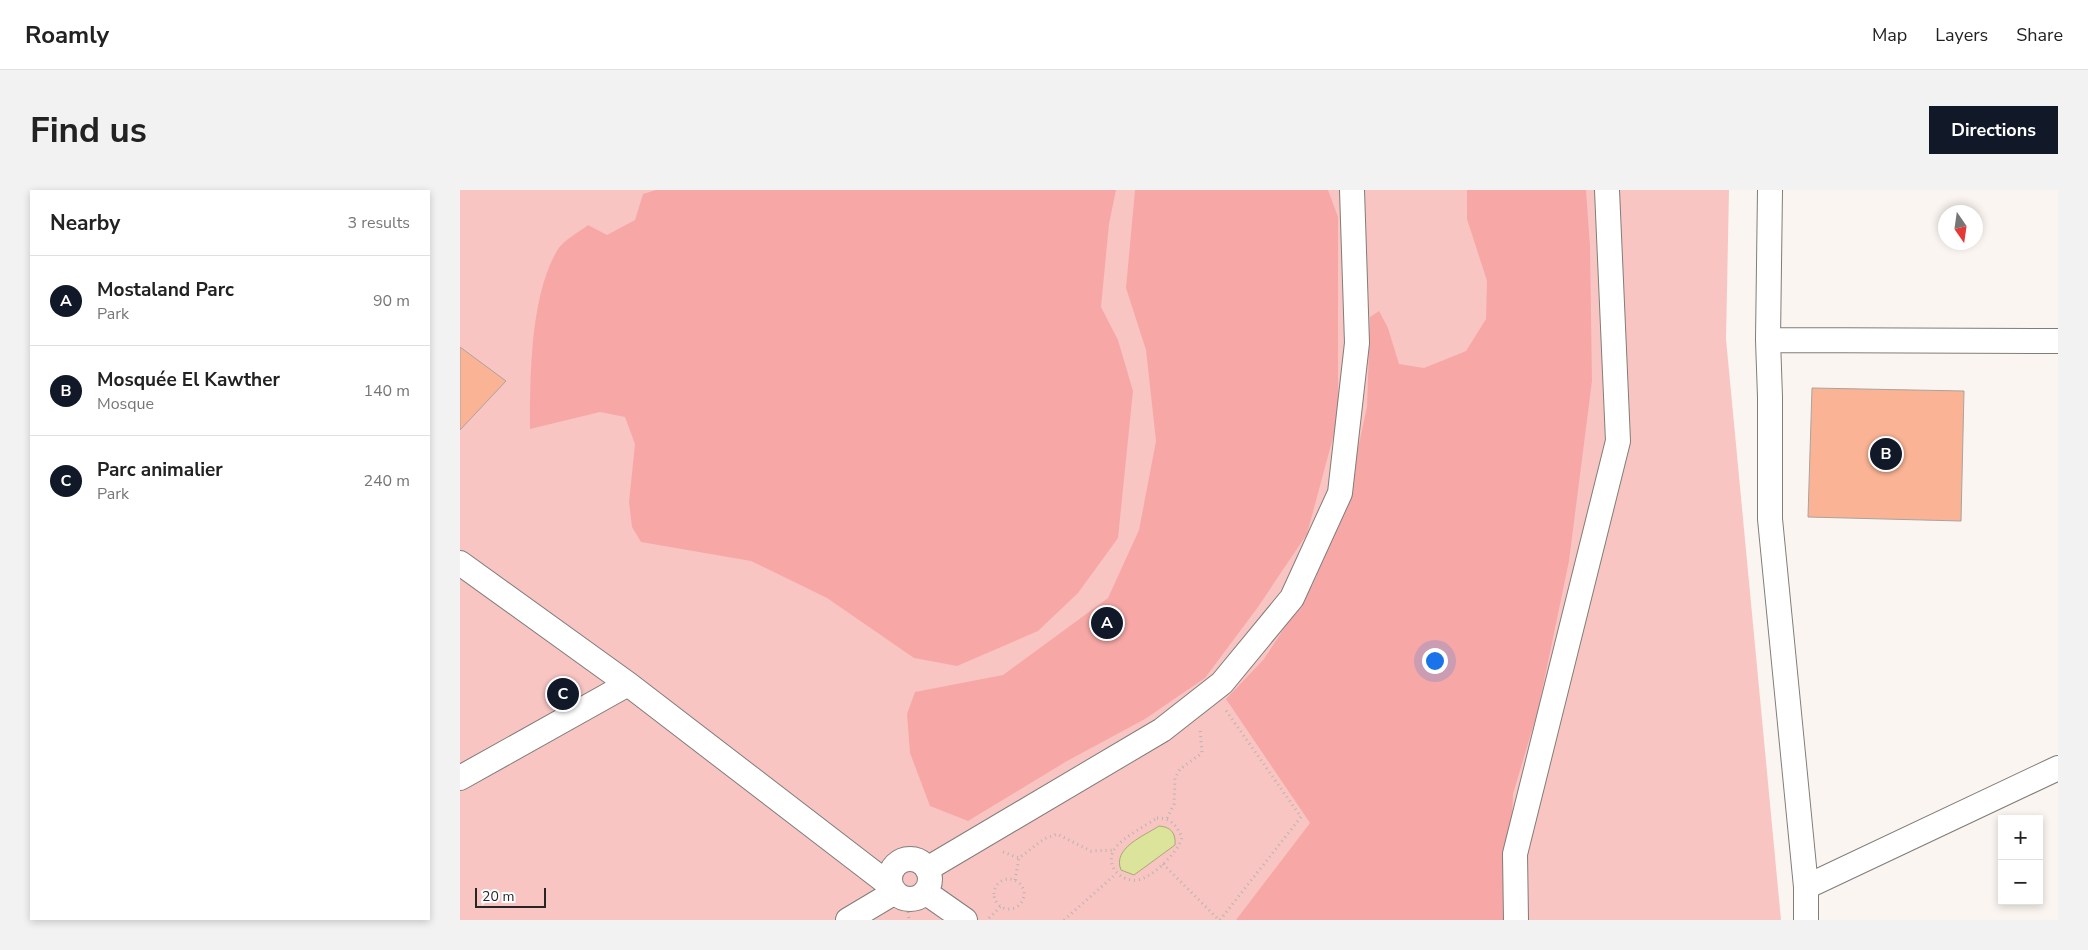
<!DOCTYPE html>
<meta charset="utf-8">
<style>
body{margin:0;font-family:"Nunito Sans",sans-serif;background:#f2f2f2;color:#222}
.controls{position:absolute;right:15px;bottom:15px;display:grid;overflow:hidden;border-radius:0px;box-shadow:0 2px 8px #0003}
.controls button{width:45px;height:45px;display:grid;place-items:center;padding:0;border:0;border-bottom:1px solid #e0e0e0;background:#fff;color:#222;font:25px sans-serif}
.compass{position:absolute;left:1478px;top:15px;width:45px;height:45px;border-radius:50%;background:#fff;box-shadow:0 2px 8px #0003;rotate:167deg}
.scale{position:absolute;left:15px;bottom:12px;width:71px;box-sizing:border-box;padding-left:5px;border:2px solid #282625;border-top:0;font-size:14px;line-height:18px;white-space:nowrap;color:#282625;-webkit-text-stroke:4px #fff;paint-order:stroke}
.you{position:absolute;left:974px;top:470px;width:18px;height:18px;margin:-12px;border:4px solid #fff;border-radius:50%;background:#1a73e8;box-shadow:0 0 0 8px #1a73e833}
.badge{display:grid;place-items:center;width:32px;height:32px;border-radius:50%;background:#111827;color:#fff;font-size:16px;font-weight:700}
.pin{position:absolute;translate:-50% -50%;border:2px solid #fff;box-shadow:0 1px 5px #0006}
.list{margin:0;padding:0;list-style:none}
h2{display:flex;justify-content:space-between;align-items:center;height:65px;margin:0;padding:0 20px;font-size:21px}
h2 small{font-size:16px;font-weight:400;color:#767676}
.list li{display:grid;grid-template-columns:32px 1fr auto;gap:15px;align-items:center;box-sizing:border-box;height:90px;padding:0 20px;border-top:1px solid #e0e0e0}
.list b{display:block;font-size:19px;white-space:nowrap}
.list p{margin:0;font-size:16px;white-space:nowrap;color:#767676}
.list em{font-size:16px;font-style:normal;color:#767676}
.map{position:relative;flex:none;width:1598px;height:730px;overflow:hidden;border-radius:0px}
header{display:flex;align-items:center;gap:30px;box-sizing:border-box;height:70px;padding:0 25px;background:#fff;border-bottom:1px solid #e0e0e0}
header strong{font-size:24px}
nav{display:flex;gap:28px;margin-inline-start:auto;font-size:18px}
.intro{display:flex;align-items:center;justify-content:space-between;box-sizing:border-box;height:120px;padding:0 30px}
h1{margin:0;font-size:35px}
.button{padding:12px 22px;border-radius:0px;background:#111827;color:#fff;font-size:18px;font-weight:700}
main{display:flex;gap:30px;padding:0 30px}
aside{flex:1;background:#fff;border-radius:0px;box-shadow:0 2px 8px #0003}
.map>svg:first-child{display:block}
.green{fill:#f8c5c3}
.forest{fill:#f7a8a6}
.water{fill:#dce39a;stroke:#a6aa77}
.building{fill:#fab394;stroke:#a9a3a0}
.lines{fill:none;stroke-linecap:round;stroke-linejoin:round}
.minor-casing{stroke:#817d78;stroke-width:26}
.path{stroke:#b8b4b0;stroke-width:3;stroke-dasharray:1 4;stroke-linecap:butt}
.minor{stroke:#fff;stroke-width:24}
</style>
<header>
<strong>Roamly</strong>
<nav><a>Map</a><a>Layers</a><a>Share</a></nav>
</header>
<div class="intro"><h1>Find us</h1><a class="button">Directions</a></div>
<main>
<aside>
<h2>Nearby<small>3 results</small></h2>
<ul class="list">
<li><span class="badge">A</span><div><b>Mostaland Parc</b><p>Park</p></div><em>90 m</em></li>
<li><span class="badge">B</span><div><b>Mosquée El Kawther</b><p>Mosque</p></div><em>140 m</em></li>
<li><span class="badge">C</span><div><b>Parc animalier</b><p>Park</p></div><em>240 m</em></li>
</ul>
</aside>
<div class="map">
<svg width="1598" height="730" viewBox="0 0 1598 730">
<rect width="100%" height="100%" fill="#faf5f0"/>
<path class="green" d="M0,0h1269l-3,149 55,581h-1321z"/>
<path class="forest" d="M196,0h460l-7,34 -8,83 17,33 15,51 -15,147 -40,55 -40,38 -81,35 -43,-8 -87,-60 -76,-37 -110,-19 -9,-15 -3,-25 6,-58 -10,-27 -25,-5 -70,17c0,-53 0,-134 28,-180 6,-9 21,-17 30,-24l19,10 28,-15 8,-26z
M675,0h193l10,27v202l-31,115 -49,73 -53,71 -60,41 -78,42 -99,60 -38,-15 -20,-53 -3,-39 8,-22 88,-17 105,-77 31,-68 17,-89 -10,-91 -20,-62z
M1007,0h119l4,56 2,135 -23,180 -31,149 -25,84 -5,126h-272l74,-97 -84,-124 38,-40 49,-75 31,-72 23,-105 3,-90 9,-6 9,17 11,36 25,4 42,-17 20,-32 1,-38 -20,-62z"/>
<path class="water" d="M699,636c12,1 17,7 16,19l-41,30 -13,-5c-9,-22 23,-34 38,-44z"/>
<path class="building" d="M0,157l46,34 -46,49z
M1352,198l152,3 -3,130 -153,-4z"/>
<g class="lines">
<g class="minor-casing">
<path id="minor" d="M1310,0l-2,150 2,57v122l36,368v33
M1308,150l290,1
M0,373l168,121 263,202
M0,588l168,-94
M430 689a20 20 0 1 1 40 0a20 20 0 1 1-40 0Z
M467,679l235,-139 60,-47 70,-85 48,-105 17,-150 -5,-153
M1346,697l252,-119
M465,702l40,28
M388,730l47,-28
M1056,730l-1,-66 103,-413 -11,-251"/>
</g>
<path class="path" d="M697,628c14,0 18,6 25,19 -3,14 -29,41 -45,43 -18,2 -34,-17 -21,-33 8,-10 29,-21 41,-29z
M707,628l7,-14 1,-26 5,-9 22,-16 -2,-24
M543,662l16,6 25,-19 13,-5 34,17 24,-1
M703,674l56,56
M534 704a15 15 0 1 1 30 0a15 15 0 1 1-30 0Z
M555,690l4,-22
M448,722l1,8
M529,728l12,-12
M604,730l52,-46
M760,730l81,-103 -76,-108"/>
<use href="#minor" class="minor"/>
</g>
</svg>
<div class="controls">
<button>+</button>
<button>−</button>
</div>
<svg class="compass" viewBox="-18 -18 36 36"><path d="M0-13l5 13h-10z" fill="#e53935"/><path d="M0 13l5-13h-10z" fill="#767676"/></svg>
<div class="scale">20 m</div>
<div class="you"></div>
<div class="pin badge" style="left:647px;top:433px">A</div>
<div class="pin badge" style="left:1426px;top:264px">B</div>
<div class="pin badge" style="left:103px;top:504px">C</div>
</div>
</main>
